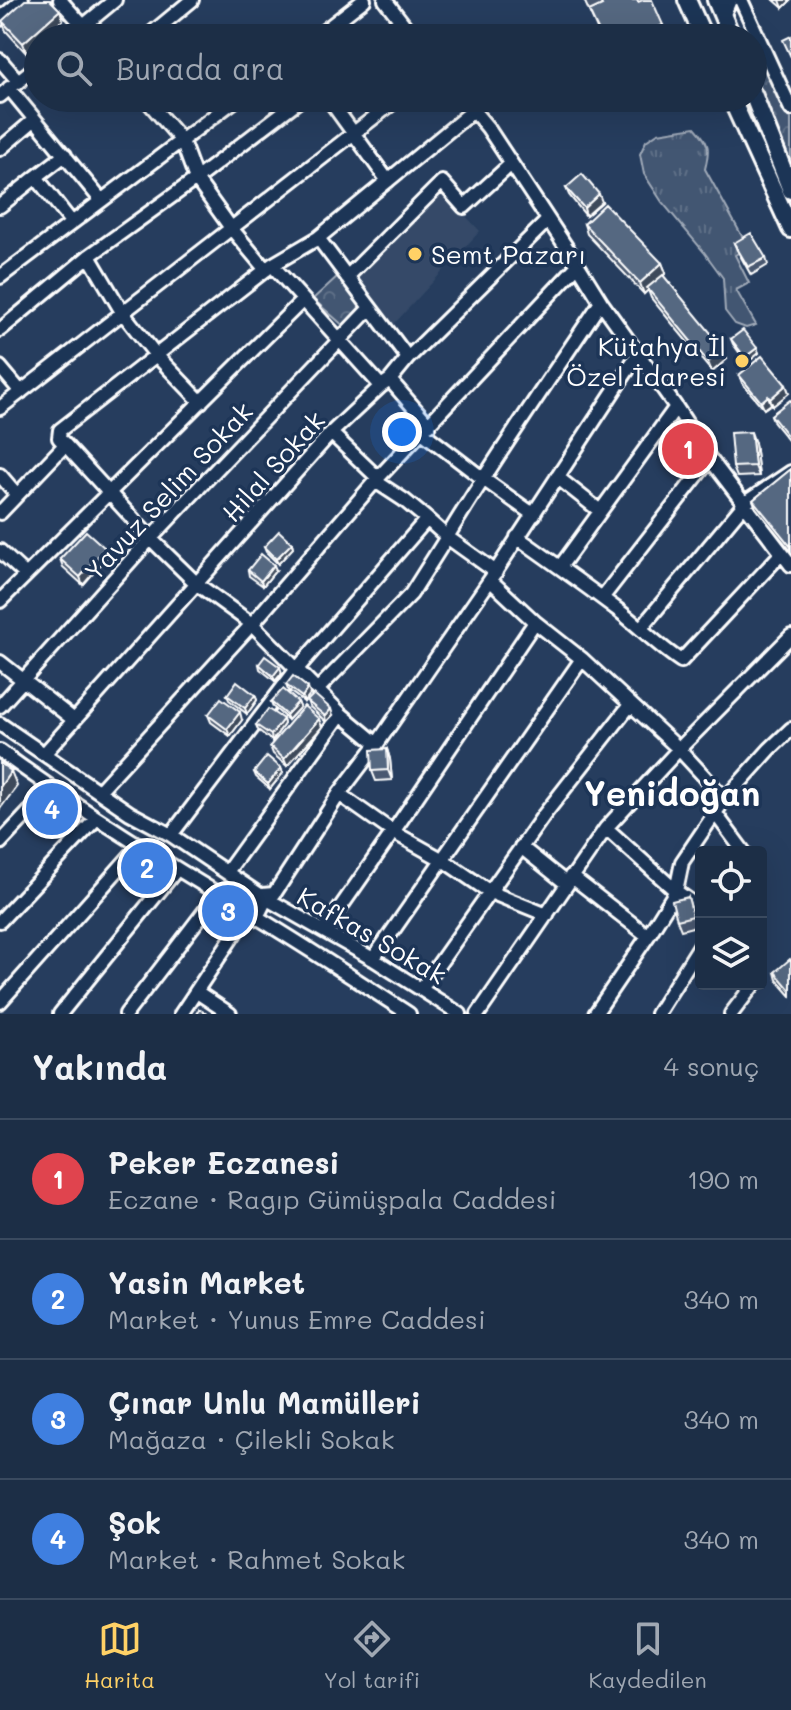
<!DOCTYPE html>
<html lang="tr">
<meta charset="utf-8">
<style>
body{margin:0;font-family:Mali,sans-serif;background:#293a51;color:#f1f3f6}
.controls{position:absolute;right:24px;bottom:24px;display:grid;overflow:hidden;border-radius:8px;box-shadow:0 8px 32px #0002}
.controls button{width:72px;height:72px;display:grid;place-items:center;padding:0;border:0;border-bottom:2px solid #3a4a5f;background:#1c2e46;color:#f1f3f6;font:40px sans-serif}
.you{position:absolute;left:402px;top:432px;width:28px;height:28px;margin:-20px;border:6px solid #fff;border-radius:50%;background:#1a73e8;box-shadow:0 0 0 12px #1a73e833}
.badge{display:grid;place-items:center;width:52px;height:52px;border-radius:50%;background:#ffd166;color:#fff;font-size:26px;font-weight:700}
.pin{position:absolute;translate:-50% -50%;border:4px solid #fff;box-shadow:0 2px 8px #0006}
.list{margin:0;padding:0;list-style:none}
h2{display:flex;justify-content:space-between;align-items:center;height:104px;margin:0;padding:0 32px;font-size:34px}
h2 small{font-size:26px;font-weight:400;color:#a0a8b3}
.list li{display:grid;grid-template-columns:52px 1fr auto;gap:24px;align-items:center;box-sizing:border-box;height:120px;padding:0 32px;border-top:2px solid #3a4a5f}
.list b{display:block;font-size:30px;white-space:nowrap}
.list p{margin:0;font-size:26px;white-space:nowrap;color:#a0a8b3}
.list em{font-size:26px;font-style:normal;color:#a0a8b3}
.icon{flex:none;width:44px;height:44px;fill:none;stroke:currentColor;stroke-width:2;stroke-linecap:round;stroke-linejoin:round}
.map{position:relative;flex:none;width:791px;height:1014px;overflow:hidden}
.search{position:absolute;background:#1c2e46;box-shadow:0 8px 32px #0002;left:24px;right:24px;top:24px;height:88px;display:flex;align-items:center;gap:20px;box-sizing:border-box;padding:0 28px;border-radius:44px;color:#a0a8b3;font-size:30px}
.sheet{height:584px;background:#1c2e46}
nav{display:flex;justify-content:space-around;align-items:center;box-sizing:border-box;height:112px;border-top:2px solid #3a4a5f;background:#1c2e46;font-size:22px;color:#a0a8b3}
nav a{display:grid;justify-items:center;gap:4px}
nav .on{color:#ffd166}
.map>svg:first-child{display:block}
.built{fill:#344a68}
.grass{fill:url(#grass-tufts);stroke:#a0aab8;stroke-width:2}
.forest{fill:url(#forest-crowns);stroke:#a0aab8;stroke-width:2}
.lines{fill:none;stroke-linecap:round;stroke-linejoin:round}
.minor-casing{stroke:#fff;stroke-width:18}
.major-casing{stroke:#fff;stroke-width:22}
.minor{stroke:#1d3557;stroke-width:12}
.major{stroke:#1d3557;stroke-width:16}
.wall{fill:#49596f;stroke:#fff;stroke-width:2}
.shaded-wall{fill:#3c485a;stroke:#fff;stroke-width:2}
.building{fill:#556781;stroke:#fff;stroke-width:2}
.poi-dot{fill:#ffd166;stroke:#1d3557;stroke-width:3}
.labels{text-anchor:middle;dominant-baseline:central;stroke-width:7;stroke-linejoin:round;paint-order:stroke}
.poi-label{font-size:26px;fill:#fff;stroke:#1d3557;text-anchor:start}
.street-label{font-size:26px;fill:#fff;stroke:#1d3557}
.district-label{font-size:34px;font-weight:bold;fill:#fff;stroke:#1d3557}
</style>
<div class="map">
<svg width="791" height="1014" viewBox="0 0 791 1014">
<defs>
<pattern id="grass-tufts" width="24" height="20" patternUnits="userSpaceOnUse" patternTransform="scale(2)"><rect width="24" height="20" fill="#425672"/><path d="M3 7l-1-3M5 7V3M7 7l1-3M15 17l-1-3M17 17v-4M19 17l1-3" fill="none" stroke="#5e6f87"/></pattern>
<pattern id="forest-crowns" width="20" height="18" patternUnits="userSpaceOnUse" patternTransform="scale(2)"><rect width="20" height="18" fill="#425672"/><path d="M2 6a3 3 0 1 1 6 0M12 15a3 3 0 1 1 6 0" fill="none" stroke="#5e6f87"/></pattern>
</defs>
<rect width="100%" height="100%" fill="#263d5e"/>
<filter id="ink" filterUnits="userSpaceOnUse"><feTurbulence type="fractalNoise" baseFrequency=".0125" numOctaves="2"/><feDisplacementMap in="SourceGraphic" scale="16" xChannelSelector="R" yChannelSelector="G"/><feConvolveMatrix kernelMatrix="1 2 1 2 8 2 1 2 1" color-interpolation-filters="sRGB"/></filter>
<g filter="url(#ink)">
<path class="built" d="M440,189l40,42 -86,93 -47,-47z"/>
<path class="grass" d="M695,127c15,17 15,21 10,42l43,78 -13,8 14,28 -13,7 20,35 -10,3 -11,-4 -10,-13 -2,-33 -19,-26 -42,-50 -18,-28 -4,-20 6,-13 12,-8z"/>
<path class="forest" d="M753,38l38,81v44l-38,-92z
M339,275l25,31 -19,21 -32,-28z"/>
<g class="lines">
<g class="minor-casing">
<path id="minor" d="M60,0l34,38
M385,0l29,38
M741,0l50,109
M723,16l7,-16
M0,19l22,-19
M69,38l46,-38
M146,38l46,-38
M315,38l49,-38
M379,38l21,-17
M0,60l19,22
M9,88l92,112
M0,96l38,-31
M145,98l37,43 14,38 35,49 35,42
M328,98l60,83
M463,98l25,30 90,137 23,37 75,105 34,52 81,106
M0,149l34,-29
M36,177l29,-22
M0,206l36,-29 36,46
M318,238l90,120
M89,256l33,56 34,43 45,47
M272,265l109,121
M0,277l238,-179
M347,277l95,-95 22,25 47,-43
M0,330l89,-74 107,-77 106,-81
M0,367l21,25
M390,380l39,45
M0,408c132,-104 267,-206 399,-310
M422,432l60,46 52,37
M331,433l47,45
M0,475l17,20
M557,477l43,34
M375,481l29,19 23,19
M0,513l65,-68
M517,537c34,24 68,48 101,73 22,17 40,36 63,51l100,-107
M0,551l26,24
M560,567l116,-160
M496,572l-49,-35c48,-80 102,-157 154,-235
M490,580l45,42 47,37 97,90 46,50
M602,598l108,-139
M0,601l303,-301
M641,628l104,-125 46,-31
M0,662l74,58
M0,706l151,-168 219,-230
M0,724l130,89 41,22 89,60 113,64 87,55
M377,744l-36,-30 -89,-90 -55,-40 -41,-40 -97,-106 1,-8 212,-165 46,-27 156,-128
M0,751c80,59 165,111 250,162 54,32 106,67 159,101
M44,754l287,-321 50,-47 9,-6 18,-22 140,-138
M99,791l153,-167 126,-146 200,-213
M339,794l54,38 50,28 47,32 57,23
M715,813l29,39
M606,828l70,63 25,18
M171,835l125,-165 131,-151 20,18 -36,57 -93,95
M0,843l51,-54
M521,847l46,37
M227,872l114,-158
M571,876l77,60
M249,912l-3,-8 4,-8 24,-2 65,-100 38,-50 113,-164 148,-226
M0,921l96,-102
M324,931l69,-99 142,-210
M373,959l209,-300
M422,988l122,-173 86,-110
M197,992l33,22
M0,1002l140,-157
M60,1014l117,-145
M126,1014l91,-119
M181,1014l68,-102 6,1 5,-2 4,-8 -4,-8
M478,1014l128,-186 73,-79 112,-113
M595,1014l53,-78 28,-45 6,-29 33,-49 10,-14 45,-50 21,-20
M657,1014l44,-70
M731,1014l23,-30"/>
</g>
<g class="major-casing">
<path id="major" d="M687,0l17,38
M716,0l16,38
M753,94l38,96
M731,98l60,131"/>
</g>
<use href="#minor" class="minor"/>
<use href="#major" class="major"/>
</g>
<path class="wall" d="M584,0h53l26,25 4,10 -6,3h-60z
M774,0h17l-8,8z
M60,10l3,10 -25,18v5l-11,11 -21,-23 -4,-10z
M566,188l36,14 -16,14 -17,-21z
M584,224l78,39 4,10 -3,3 64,83 -15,13 -61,-74 -3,-8 -4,4 -57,-60z
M734,243l32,15 2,7 -17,10 -14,-25z
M731,339l26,9 2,5 -12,10 -14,-19z
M739,375l47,10 3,8 -16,13 -2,-2 -7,5 -22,-26z
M791,401v43l-17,-21 -3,-8z
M755,443l4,33 -22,1 -4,-10z
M791,469v82l-35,-43 -3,-8z
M292,543l1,5 -15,16 -12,-12 -2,-5z
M108,556l-25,29 -20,-18 -3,-8z
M248,570h28l-13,16 -14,-10z
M259,664l23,9 -7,8 -15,-12z
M286,685l24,9 -6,8 -16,-12z
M227,695h28l2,5 -10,14 -18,-14z
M307,701l26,14 -7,7 -17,-16z
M271,702h27l2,5 -12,13 -15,-13z
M208,715l34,5 -12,16 -19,-14z
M283,719l1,5 -12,17 -14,-11 -2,-5z
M322,727l-35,39 -14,-12 -3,-8z
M387,749l3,10 2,21 -16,1 -4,-10z
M281,768l2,5 -13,16 -14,-12 -2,-5z
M688,897l8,29 -15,4 -4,-10z
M791,961v35l-14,-16 -2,-8z"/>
<path class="shaded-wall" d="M780,0h11l-8,8z
M60,10l3,10 -19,18h-6v5l-11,11 -4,-11z
M599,194l3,8 -16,14 -2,-8z
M662,263l4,10 -22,21 -4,-11z
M757,348l2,5 -12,10 -2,-6z
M724,349l3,10 -15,13 -4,-10z
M786,385l3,8 -16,13 -3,-7z
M768,396l3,8 -7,5 -3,-7z
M751,432l4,11 4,33 -4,-10z
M292,543l1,5 -15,16 -2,-5z
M105,548l3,8 -25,29 -3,-8z
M274,565l2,5 -13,16 -2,-5z
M280,667l2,6 -7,8 -2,-5z
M308,688l2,6 -6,8 -2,-5z
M255,695l2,5 -10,14 -2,-6z
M298,702l2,5 -12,13 -2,-5z
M331,709l2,6 -7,7 -1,-6z
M240,712l2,8 -12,16 -3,-7z
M283,719l1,5 -12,17 -1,-6z
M319,719l3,8 -35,39 -3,-7z
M387,749l3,10 2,21 -4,-10z
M281,768l2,5 -13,16 -2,-5z
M11,771l6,15 -17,23v-22z"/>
<path class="building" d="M25,0h25l10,10 -37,33 -21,-22z
M599,0h38l1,2 5,-2h9l11,25 -12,6 4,7h-53l-13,-27 13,-6z
M791,36v21l-8,-17z
M582,174l17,20 -15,14 -18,-20z
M605,204l57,59 -22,20 -56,-59z
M751,233l15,25 -18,9 -14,-24z
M663,275l61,74 -16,13 -61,-74z
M743,330l14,18 -12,9 -14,-18z
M762,356l24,29 -16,14 -2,-3 -7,6 -22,-27z
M790,400l1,1v39l-20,-25z
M751,432l4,34 -22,1 -3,-34z
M791,469v78l-38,-47z
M86,531l19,17 -25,29 -20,-18z
M279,531l13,12 -16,16 -12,-12z
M261,554l13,11 -13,16 -13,-11z
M265,656l15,11 -7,9 -14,-12z
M293,676l15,12 -6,9 -16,-12z
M237,681l18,14 -10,13 -18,-13z
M283,689l15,13 -12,13 -15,-13z
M314,694l17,15 -6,7 -18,-15z
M221,698l19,14 -13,17 -19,-14z
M304,706l15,13 -35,40 -14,-13z
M268,709l15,10 -12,16 -15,-10z
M387,749l1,21 -16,1 -1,-21z
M267,756l14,12 -13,16 -14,-12z
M0,763l11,8 -11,16z
M688,897l5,19 -16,4 -5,-19z
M790,959l1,2v30l-16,-19z
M199,1009l8,5h-11z"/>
</g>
<g class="poi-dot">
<circle cx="415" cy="254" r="8"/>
<circle cx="742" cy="361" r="8"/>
</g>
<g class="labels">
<g class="poi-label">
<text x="431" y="254">Semt Pazarı</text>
<text x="726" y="346" text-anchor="end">Kütahya İl<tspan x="726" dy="30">Özel İdaresi</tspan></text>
</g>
<g class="street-label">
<text transform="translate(273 466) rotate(-48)">Hilal Sokak</text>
<text transform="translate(168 491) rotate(-47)">Yavuz Selim Sokak</text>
<text transform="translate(372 935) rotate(30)">Kafkas Sokak</text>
</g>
<g class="district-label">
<text x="672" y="792">Yenidoğan</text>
</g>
</g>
</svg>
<div class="controls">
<button><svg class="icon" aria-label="locate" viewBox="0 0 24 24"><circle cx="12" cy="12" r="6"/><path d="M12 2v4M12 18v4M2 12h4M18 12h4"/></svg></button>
<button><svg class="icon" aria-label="layers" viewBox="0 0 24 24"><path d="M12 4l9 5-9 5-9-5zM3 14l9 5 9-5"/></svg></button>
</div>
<div class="you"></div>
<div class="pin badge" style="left:688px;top:449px;background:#e0444e">1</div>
<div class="pin badge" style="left:147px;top:868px;background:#3f7fe0">2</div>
<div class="pin badge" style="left:228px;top:911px;background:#3f7fe0">3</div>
<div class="pin badge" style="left:52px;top:809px;background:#3f7fe0">4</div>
<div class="search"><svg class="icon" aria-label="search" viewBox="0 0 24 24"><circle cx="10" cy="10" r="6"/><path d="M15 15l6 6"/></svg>Burada ara</div>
</div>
<section class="sheet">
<h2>Yakında<small>4 sonuç</small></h2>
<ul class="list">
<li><span class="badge" style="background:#e0444e">1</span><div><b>Peker Eczanesi</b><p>Eczane · Ragıp Gümüşpala Caddesi</p></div><em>190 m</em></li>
<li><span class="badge" style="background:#3f7fe0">2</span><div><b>Yasin Market</b><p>Market · Yunus Emre Caddesi</p></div><em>340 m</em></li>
<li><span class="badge" style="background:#3f7fe0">3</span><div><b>Çınar Unlu Mamülleri</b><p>Mağaza · Çilekli Sokak</p></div><em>340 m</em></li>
<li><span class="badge" style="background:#3f7fe0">4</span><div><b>Şok</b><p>Market · Rahmet Sokak</p></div><em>340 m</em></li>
</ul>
</section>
<nav>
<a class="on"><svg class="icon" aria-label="map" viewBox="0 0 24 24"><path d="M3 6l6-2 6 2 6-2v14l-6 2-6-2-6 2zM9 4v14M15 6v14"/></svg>Harita</a>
<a><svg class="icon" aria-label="directions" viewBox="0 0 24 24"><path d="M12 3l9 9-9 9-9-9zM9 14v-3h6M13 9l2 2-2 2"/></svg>Yol tarifi</a>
<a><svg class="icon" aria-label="saved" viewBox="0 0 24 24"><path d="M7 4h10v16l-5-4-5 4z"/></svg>Kaydedilen</a>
</nav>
